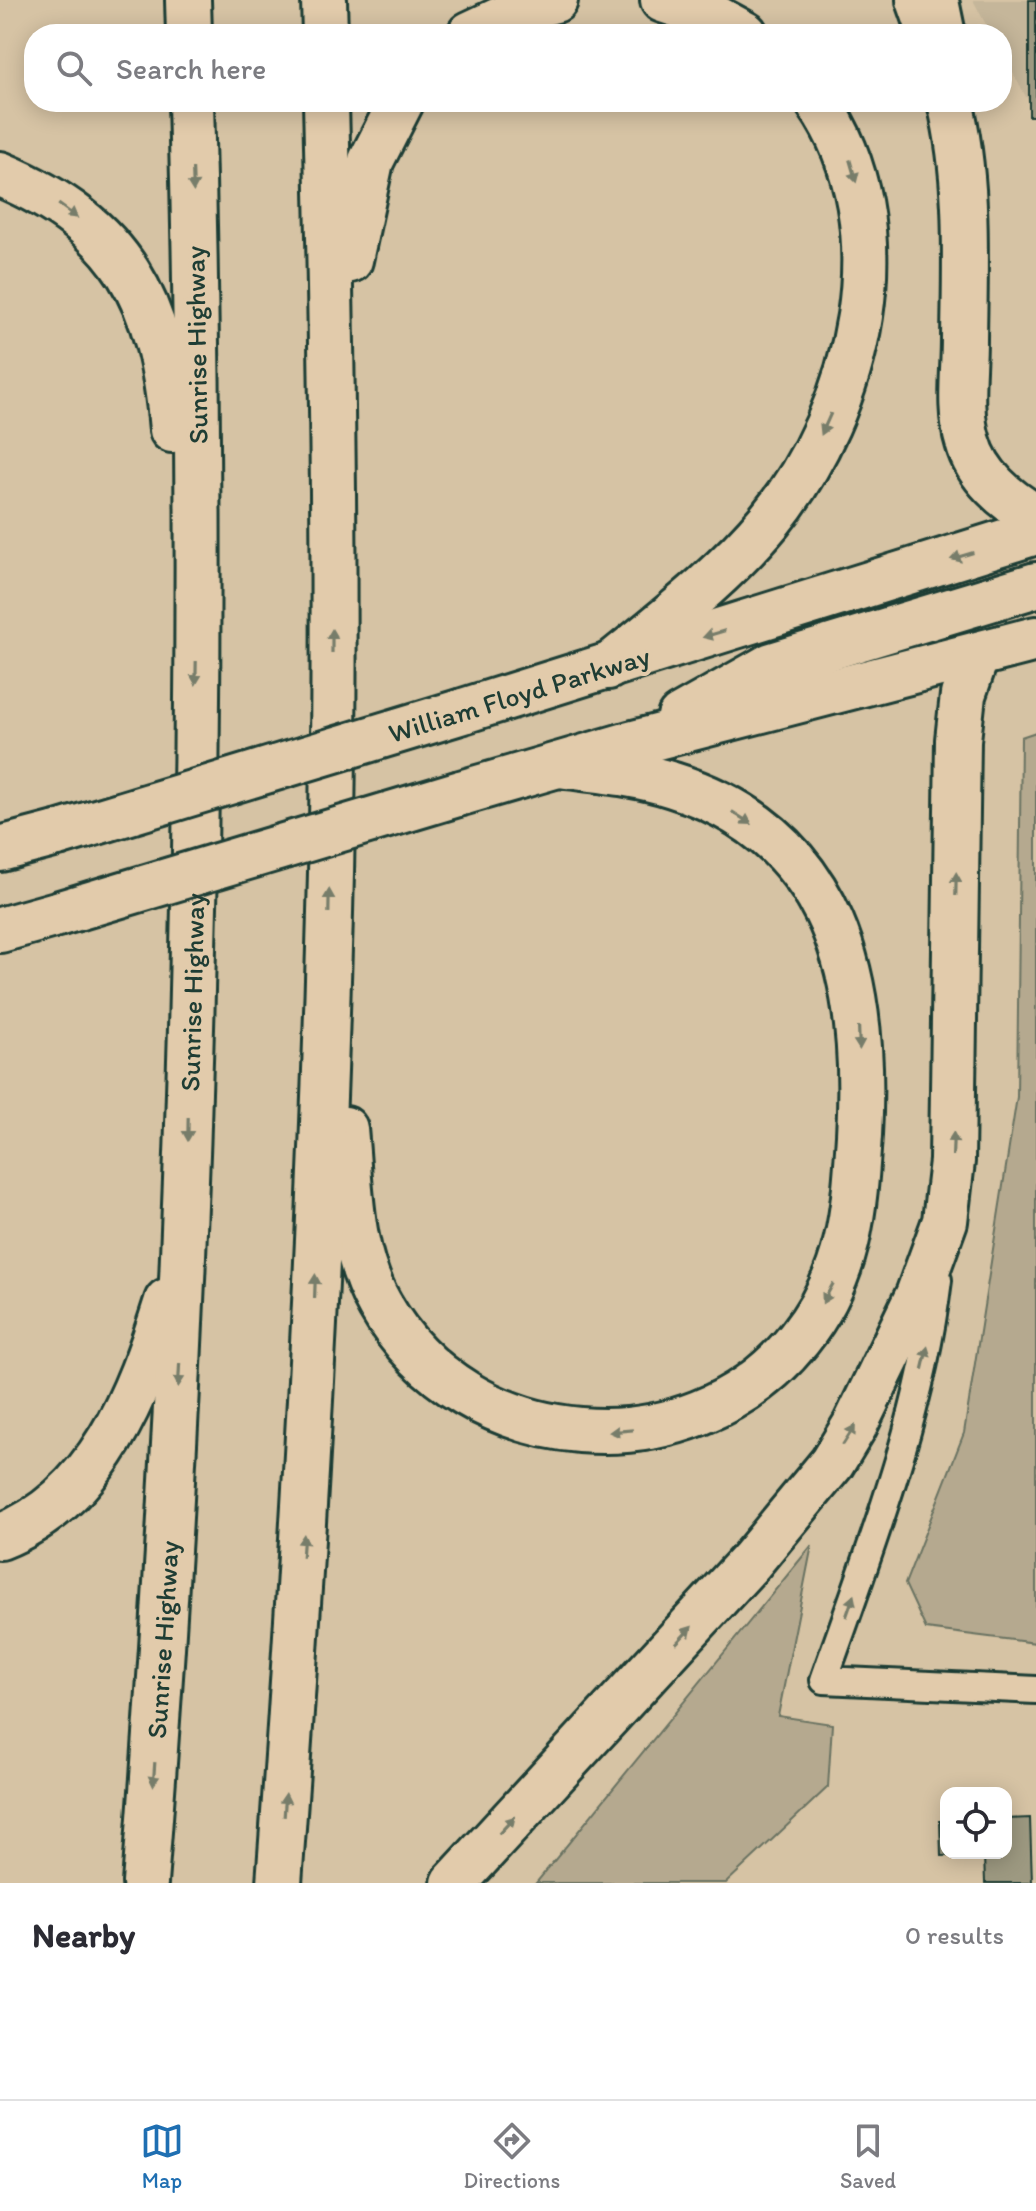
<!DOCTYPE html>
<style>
body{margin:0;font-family:Itim,sans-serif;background:#f2f2f3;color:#2b2b33}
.controls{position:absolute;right:24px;bottom:24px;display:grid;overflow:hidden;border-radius:16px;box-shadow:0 4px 20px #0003}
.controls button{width:72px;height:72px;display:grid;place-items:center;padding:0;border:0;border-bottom:2px solid #e1e1e2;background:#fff;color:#2b2b33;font:40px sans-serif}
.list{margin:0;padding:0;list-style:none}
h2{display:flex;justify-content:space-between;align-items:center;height:104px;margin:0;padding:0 32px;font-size:34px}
h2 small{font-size:26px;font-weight:400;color:#7c7c81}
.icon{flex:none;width:44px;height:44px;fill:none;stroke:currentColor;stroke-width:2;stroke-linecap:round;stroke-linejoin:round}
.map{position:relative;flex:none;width:1036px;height:1883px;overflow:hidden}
.search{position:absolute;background:#fff;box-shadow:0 4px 20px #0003;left:24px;right:24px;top:24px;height:88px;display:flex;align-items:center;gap:20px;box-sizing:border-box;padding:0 28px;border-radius:32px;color:#7c7c81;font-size:30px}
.sheet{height:216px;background:#fff}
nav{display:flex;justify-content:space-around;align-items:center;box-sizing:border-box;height:112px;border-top:2px solid #e1e1e2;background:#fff;font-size:22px;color:#7c7c81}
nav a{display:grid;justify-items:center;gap:4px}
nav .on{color:#1f6fb2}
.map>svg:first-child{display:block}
.built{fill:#c5b69a}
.green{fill:#b5a98f;stroke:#6a7362;stroke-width:2}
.building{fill:#9d9981;stroke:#1f3d34;stroke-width:2}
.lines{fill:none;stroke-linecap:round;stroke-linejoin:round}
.street-casing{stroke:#1f3d34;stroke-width:32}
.highway-casing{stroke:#1f3d34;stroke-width:50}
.street{stroke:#e2cbab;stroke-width:26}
.highway{stroke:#e2cbab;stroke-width:44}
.highway-bridge-casing{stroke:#1f3d34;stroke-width:50;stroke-linecap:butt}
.highway-bridge{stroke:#e2cbab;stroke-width:44}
.oneway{fill:#777d6a}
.labels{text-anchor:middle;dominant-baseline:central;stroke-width:8;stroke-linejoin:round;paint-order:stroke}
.street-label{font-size:28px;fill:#1f3d34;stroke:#e2cbab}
</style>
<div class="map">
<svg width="1036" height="1883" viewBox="0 0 1036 1883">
<rect width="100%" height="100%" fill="#d6c3a4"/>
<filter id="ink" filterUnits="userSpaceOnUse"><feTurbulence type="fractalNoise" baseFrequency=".0125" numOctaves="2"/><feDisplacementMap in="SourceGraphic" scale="16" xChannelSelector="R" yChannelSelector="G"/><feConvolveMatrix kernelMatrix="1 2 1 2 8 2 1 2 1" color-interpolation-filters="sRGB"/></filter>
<g filter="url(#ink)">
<path class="built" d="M973,0h63v115l-34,-62v-19h-11z"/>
<path class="green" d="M1036,732v911l-110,-14 -21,-45 59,-151 53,-336 4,-360z
M812,1545l-34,171 54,8 -4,63 -102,96h-190z"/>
<path class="building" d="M1029,0h7v116h-7z
M1030,1818l2,65h-47l-1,-28 -43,1 -1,-35h6v32h60v-34z"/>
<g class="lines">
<g class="street-casing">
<path id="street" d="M945,0l7,34
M938,1280c-17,139 -68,269 -114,400l212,10"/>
</g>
<g class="highway-casing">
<g id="highway">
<path d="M188,0l1,34"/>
<path d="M324,0l1,34"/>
<path d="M663,0l49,16 33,18"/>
<path d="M919,0l12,34"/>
<path d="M470,34l55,-26 30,-8"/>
<path d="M950,102c19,78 15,157 14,237 0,33 -6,71 4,103 9,34 39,59 68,75"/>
<path d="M0,174c124,52 161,127 172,256"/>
<path d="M350,260l21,-99 30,-59"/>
<path d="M608,667c56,-46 115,-90 162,-147 90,-111 134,-294 48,-418"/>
<path d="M463,711l573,-179"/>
<path d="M680,717l92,-52 264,-80"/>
<path d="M461,793l169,-49 406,-105"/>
<path d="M0,849l57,-15"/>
<path d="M0,930l57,-16"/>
<path d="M345,1129c6,60 4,122 35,176 85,151 310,171 419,34 51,-64 55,-126 60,-204 9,-153 -21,-299 -186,-350 -37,-12 -76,-15 -114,-20"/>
<path d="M0,1537c99,-39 138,-143 167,-236"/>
<path id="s1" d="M145,1883c47,-592 63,-1187 46,-1781"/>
<path d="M279,1883c22,-301 40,-602 49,-903 10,-292 5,-586 -2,-878"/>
<path d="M454,1883l297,-322 81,-98 23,-38 63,-130 27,-74 7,-60 6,-421 5,-45 13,-38"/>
</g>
</g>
<use href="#street" class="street"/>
<use href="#highway" class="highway"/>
<g class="highway-bridge-casing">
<path id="highway-bridge" d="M57,834l406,-123
M57,914l404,-121"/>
</g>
<use href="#highway-bridge" class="highway-bridge"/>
</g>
<defs><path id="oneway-solid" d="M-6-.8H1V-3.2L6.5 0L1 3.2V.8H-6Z" transform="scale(2)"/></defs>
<g class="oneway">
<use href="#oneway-solid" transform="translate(853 171) rotate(74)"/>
<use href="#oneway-solid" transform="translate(193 180) rotate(88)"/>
<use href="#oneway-solid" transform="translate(68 211) rotate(36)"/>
<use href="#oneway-solid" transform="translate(826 424) rotate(114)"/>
<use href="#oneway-solid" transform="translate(962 556) rotate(163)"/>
<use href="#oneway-solid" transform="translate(714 634) rotate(163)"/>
<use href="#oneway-solid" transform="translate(332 641) rotate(-90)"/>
<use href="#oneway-solid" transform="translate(196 673) rotate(91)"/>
<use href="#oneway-solid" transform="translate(742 818) rotate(32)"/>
<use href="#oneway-solid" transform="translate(956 884) rotate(-89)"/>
<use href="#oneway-solid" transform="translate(329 901) rotate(-89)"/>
<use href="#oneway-solid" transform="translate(859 1038) rotate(88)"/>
<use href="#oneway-solid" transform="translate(188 1129) rotate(91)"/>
<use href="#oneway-solid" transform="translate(953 1144) rotate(-88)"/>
<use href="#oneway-solid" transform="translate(315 1286) rotate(-88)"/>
<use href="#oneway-solid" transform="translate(828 1293) rotate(118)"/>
<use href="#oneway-solid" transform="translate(925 1358) rotate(-77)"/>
<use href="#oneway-solid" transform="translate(179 1375) rotate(93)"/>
<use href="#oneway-solid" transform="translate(621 1431) rotate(175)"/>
<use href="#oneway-solid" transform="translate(849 1435) rotate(-58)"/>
<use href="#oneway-solid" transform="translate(303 1546) rotate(-86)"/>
<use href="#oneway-solid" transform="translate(850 1606) rotate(-71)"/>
<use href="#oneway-solid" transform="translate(684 1635) rotate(-47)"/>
<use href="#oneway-solid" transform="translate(154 1774) rotate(94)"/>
<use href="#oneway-solid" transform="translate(285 1805) rotate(-86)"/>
<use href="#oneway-solid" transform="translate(507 1825) rotate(-47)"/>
</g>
</g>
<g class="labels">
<g class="street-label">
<text transform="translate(196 345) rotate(-91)">Sunrise Highway</text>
<text transform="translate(519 694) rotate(-17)">William Floyd Parkway</text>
<text stroke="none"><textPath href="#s1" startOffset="892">Sunrise Highway</textPath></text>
<text stroke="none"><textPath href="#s1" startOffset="244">Sunrise Highway</textPath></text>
</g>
</g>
</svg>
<div class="controls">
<button><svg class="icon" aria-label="locate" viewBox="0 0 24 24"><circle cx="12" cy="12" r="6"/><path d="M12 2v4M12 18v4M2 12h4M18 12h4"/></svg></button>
</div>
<div class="search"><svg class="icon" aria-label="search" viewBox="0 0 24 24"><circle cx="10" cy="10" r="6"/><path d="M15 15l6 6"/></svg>Search here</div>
</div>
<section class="sheet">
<h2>Nearby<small>0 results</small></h2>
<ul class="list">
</ul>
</section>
<nav>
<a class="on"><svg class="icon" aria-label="map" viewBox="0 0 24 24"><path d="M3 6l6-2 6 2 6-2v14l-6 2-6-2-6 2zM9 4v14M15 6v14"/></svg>Map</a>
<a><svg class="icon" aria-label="directions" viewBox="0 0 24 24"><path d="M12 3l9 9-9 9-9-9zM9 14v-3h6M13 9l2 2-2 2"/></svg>Directions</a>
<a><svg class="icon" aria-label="saved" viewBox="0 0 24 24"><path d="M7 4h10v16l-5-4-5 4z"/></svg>Saved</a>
</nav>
